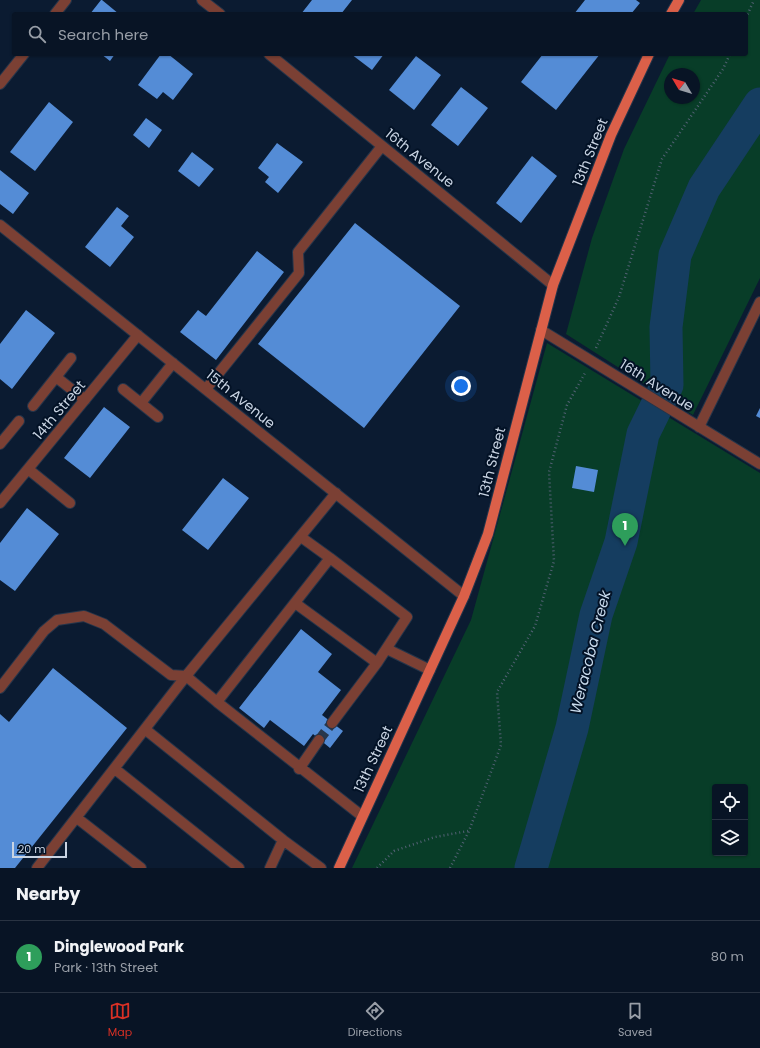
<!DOCTYPE html>
<meta charset="utf-8">
<style>
body{margin:0;font-family:Poppins,sans-serif;background:#111d2d;color:#f1f3f6}
.controls{position:absolute;right:12px;bottom:12px;display:grid;overflow:hidden;border-radius:4px;box-shadow:0 1px 3px #0004}
.controls button{width:36px;height:36px;display:grid;place-items:center;padding:0;border:0;border-bottom:1px solid #293342;background:#081425;color:#f1f3f6;font:20px sans-serif}
.compass{position:absolute;left:664px;top:68px;width:36px;height:36px;border-radius:50%;background:#081425;box-shadow:0 1px 3px #0004;rotate:308deg}
.scale{position:absolute;left:12px;bottom:10px;width:55px;box-sizing:border-box;padding-left:4px;border:2px solid #c9d4e3;border-top:0;font-size:11px;line-height:14px;white-space:nowrap;color:#c9d4e3;-webkit-text-stroke:3px #031226;paint-order:stroke}
.you{position:absolute;left:461px;top:386px;width:14px;height:14px;margin:-10px;border:3px solid #fff;border-radius:50%;background:#1a73e8;box-shadow:0 0 0 6px #1a73e833}
.badge{display:grid;place-items:center;width:26px;height:26px;border-radius:50%;background:#d93025;color:#fff;font-size:13px;font-weight:700}
.pin{position:absolute;translate:-50% -33px;filter:drop-shadow(0 1px 2px #0008)}
.pin::after{content:'';position:absolute;top:21px;width:14px;height:12px;background:inherit;clip-path:polygon(0 0,100% 0,50% 100%)}
.list{margin:0;padding:0;list-style:none}
h2{display:flex;justify-content:space-between;align-items:center;height:52px;margin:0;padding:0 16px;font-size:17px}
h2 small{font-size:13px;font-weight:400;color:#989ea7}
.list li{display:grid;grid-template-columns:26px 1fr auto;gap:12px;align-items:center;box-sizing:border-box;height:72px;padding:0 16px;border-top:1px solid #293342}
.list b{display:block;font-size:15px;white-space:nowrap}
.list p{margin:0;font-size:13px;white-space:nowrap;color:#989ea7}
.list em{font-size:13px;font-style:normal;color:#989ea7}
.icon{flex:none;width:22px;height:22px;fill:none;stroke:currentColor;stroke-width:2;stroke-linecap:round;stroke-linejoin:round}
.map{position:relative;flex:none;width:760px;height:868px;overflow:hidden}
.search{position:absolute;background:#081425;box-shadow:0 1px 3px #0004;left:12px;right:12px;top:12px;height:44px;display:flex;align-items:center;gap:10px;box-sizing:border-box;padding:0 14px;border-radius:4px;color:#989ea7;font-size:15px}
.sheet{height:124px;background:#081425}
nav{display:flex;justify-content:space-around;align-items:center;box-sizing:border-box;height:56px;border-top:1px solid #293342;background:#081425;font-size:11px;color:#989ea7}
nav a{display:grid;justify-items:center;gap:2px}
nav .on{color:#d93025}
.map>svg:first-child{display:block}
.green{fill:#083d28;fill-rule:evenodd}
.lines{fill:none;stroke-linecap:round;stroke-linejoin:round}
.river{stroke:#153d60;stroke-width:33}
.building{fill:#548cd6}
.minor-tunnel{stroke:#28374c;stroke-width:10;stroke-dasharray:10 5;stroke-linecap:butt}
.minor-casing{stroke:#26354a;stroke-width:12}
.major-casing{stroke:#26354a;stroke-width:12}
.path{stroke:#536174;stroke-width:2.5;stroke-dasharray:1 3;stroke-linecap:butt}
.minor{stroke:#7b4034;stroke-width:10}
.major{stroke:#db6049;stroke-width:10}
.labels{text-anchor:middle;dominant-baseline:central;stroke-width:4;stroke-linejoin:round;paint-order:stroke}
.street-label{font-size:14px;fill:#c9d4e3;stroke:#031226}
.water-label{font-size:15px;font-style:italic;fill:#c8daec;stroke:#031226}
</style>
<div class="map">
<svg width="760" height="868" viewBox="0 0 760 868">
<rect width="100%" height="100%" fill="#0b1b31"/>
<path class="green" d="M701,0h59v278l-67,137 -127,-81 26,-96 32,-89 46,-95h76v-40h-53zM670,74h24v24h-24z
M547,343l213,130v395h-408l119,-248zM715,787h30v66h-30z"/>
<g class="lines">
<path class="river" d="M531,868l41,-140 24,-113 25,-73 22,-108 24,-49 -1,-58 9,-72 29,-67 56,-84"/>
</g>
<path class="building" d="M101,0h1l17,14h-29z
M312,0h40l-11,14h-40z
M585,0h51l4,3 -9,11h-57z
M101,54h14l-5,7z
M161,54h7l25,20 -20,26 -10,-8 -6,7 -19,-14z
M351,54h33l-12,16z
M543,54h57l-44,56 -35,-28z
M416,56l25,19 -27,35 -25,-20z
M461,87l27,21 -30,38 -27,-21z
M49,102l24,20 -38,49 -25,-19z
M146,118l16,12 -13,18 -16,-13z
M277,143l26,19 -25,31 -13,-11 4,-5 -11,-9z
M192,152l22,17 -15,18 -21,-16z
M532,156l25,20 -36,47 -25,-20z
M0,170l29,23 -16,21 -13,-10z
M117,207l12,9 -8,10 13,11 -24,30 -25,-20z
M355,223l105,83 -96,122 -106,-84z
M257,251l27,21 -68,88 -36,-28 18,-22 8,6z
M26,310l29,23 -43,56 -12,-10v-35z
M104,407l26,20 -40,51 -26,-20z
M760,408v10l-4,-2z
M576,466l22,4 -4,22 -22,-4z
M223,478l26,20 -41,52 -26,-20z
M27,508l32,26 -44,57 -15,-11v-37z
M301,629l31,25 -14,18 23,18 -19,25 21,16 -13,17 -17,-14 -9,12 -34,-26 -6,8 -25,-20z
M53,668l74,60 -112,140h-15v-154l9,8z"/>
<g class="lines">
<path class="minor-tunnel" d="M319,740l13,-17"/>
<g class="minor-casing">
<path id="minor" d="M202,0l18,14
M55,14l11,-14
M269,54l284,231
M0,84l24,-30
M0,225l464,371
M541,330l219,134
M71,358l-15,19 29,23
M123,389l35,28
M206,389l93,-116 -1,-21 84,-106
M141,403l32,-40
M33,406l23,-29
M699,427l61,-125
M0,444l19,-23
M28,469l42,34
M0,503l138,-168
M301,537l29,21 -113,144 145,114
M330,558l77,59 -30,46 -45,60
M295,603l82,60
M387,649l43,21
M0,688l44,-57 13,-11 27,-4 20,8 67,51 15,1 150,-183
M146,730l137,110 -13,28
M115,769l124,99
M299,769l20,-29
M77,818l64,50
M283,840l38,28
M37,868l149,-192 31,26"/>
</g>
<g class="major-casing">
<path id="major" d="M671,14l8,-14
M339,868l125,-272 24,-62 65,-249 58,-150 38,-81"/>
</g>
<path class="path" d="M746,18l8,-18
M596,348l23,-51 43,-138 61,-90 7,-15
M377,868l17,-17 41,-14 33,-6
M450,868l19,-37 32,-86 -4,-53 38,-66 19,-65 -5,-89 18,-67 18,-32"/>
<use href="#minor" class="minor"/>
<use href="#major" class="major"/>
</g>
<g class="labels">
<g class="street-label">
<text transform="translate(590 152) rotate(-68)">13th Street</text>
<text transform="translate(420 158) rotate(39)">16th Avenue</text>
<text transform="translate(657 385) rotate(32)">16th Avenue</text>
<text transform="translate(241 399) rotate(39)">15th Avenue</text>
<text transform="translate(59 410) rotate(-50)">14th Street</text>
<text transform="translate(492 462) rotate(-76)">13th Street</text>
<text transform="translate(373 759) rotate(-65)">13th Street</text>
</g>
<g class="water-label">
<text transform="translate(590 652) rotate(-76)">Weracoba Creek</text>
</g>
</g>
</svg>
<div class="controls">
<button><svg class="icon" aria-label="locate" viewBox="0 0 24 24"><circle cx="12" cy="12" r="6"/><path d="M12 2v4M12 18v4M2 12h4M18 12h4"/></svg></button>
<button><svg class="icon" aria-label="layers" viewBox="0 0 24 24"><path d="M12 4l9 5-9 5-9-5zM3 14l9 5 9-5"/></svg></button>
</div>
<svg class="compass" viewBox="-18 -18 36 36"><path d="M0-13l5 13h-10z" fill="#e53935"/><path d="M0 13l5-13h-10z" fill="#989ea7"/></svg>
<div class="scale">20 m</div>
<div class="you"></div>
<div class="pin badge" style="left:625px;top:546px;background:#2e9e5b">1</div>
<div class="search"><svg class="icon" aria-label="search" viewBox="0 0 24 24"><circle cx="10" cy="10" r="6"/><path d="M15 15l6 6"/></svg>Search here</div>
</div>
<section class="sheet">
<h2>Nearby<small></small></h2>
<ul class="list">
<li><span class="badge" style="background:#2e9e5b">1</span><div><b>Dinglewood Park</b><p>Park · 13th Street</p></div><em>80 m</em></li>
</ul>
</section>
<nav>
<a class="on"><svg class="icon" aria-label="map" viewBox="0 0 24 24"><path d="M3 6l6-2 6 2 6-2v14l-6 2-6-2-6 2zM9 4v14M15 6v14"/></svg>Map</a>
<a><svg class="icon" aria-label="directions" viewBox="0 0 24 24"><path d="M12 3l9 9-9 9-9-9zM9 14v-3h6M13 9l2 2-2 2"/></svg>Directions</a>
<a><svg class="icon" aria-label="saved" viewBox="0 0 24 24"><path d="M7 4h10v16l-5-4-5 4z"/></svg>Saved</a>
</nav>
